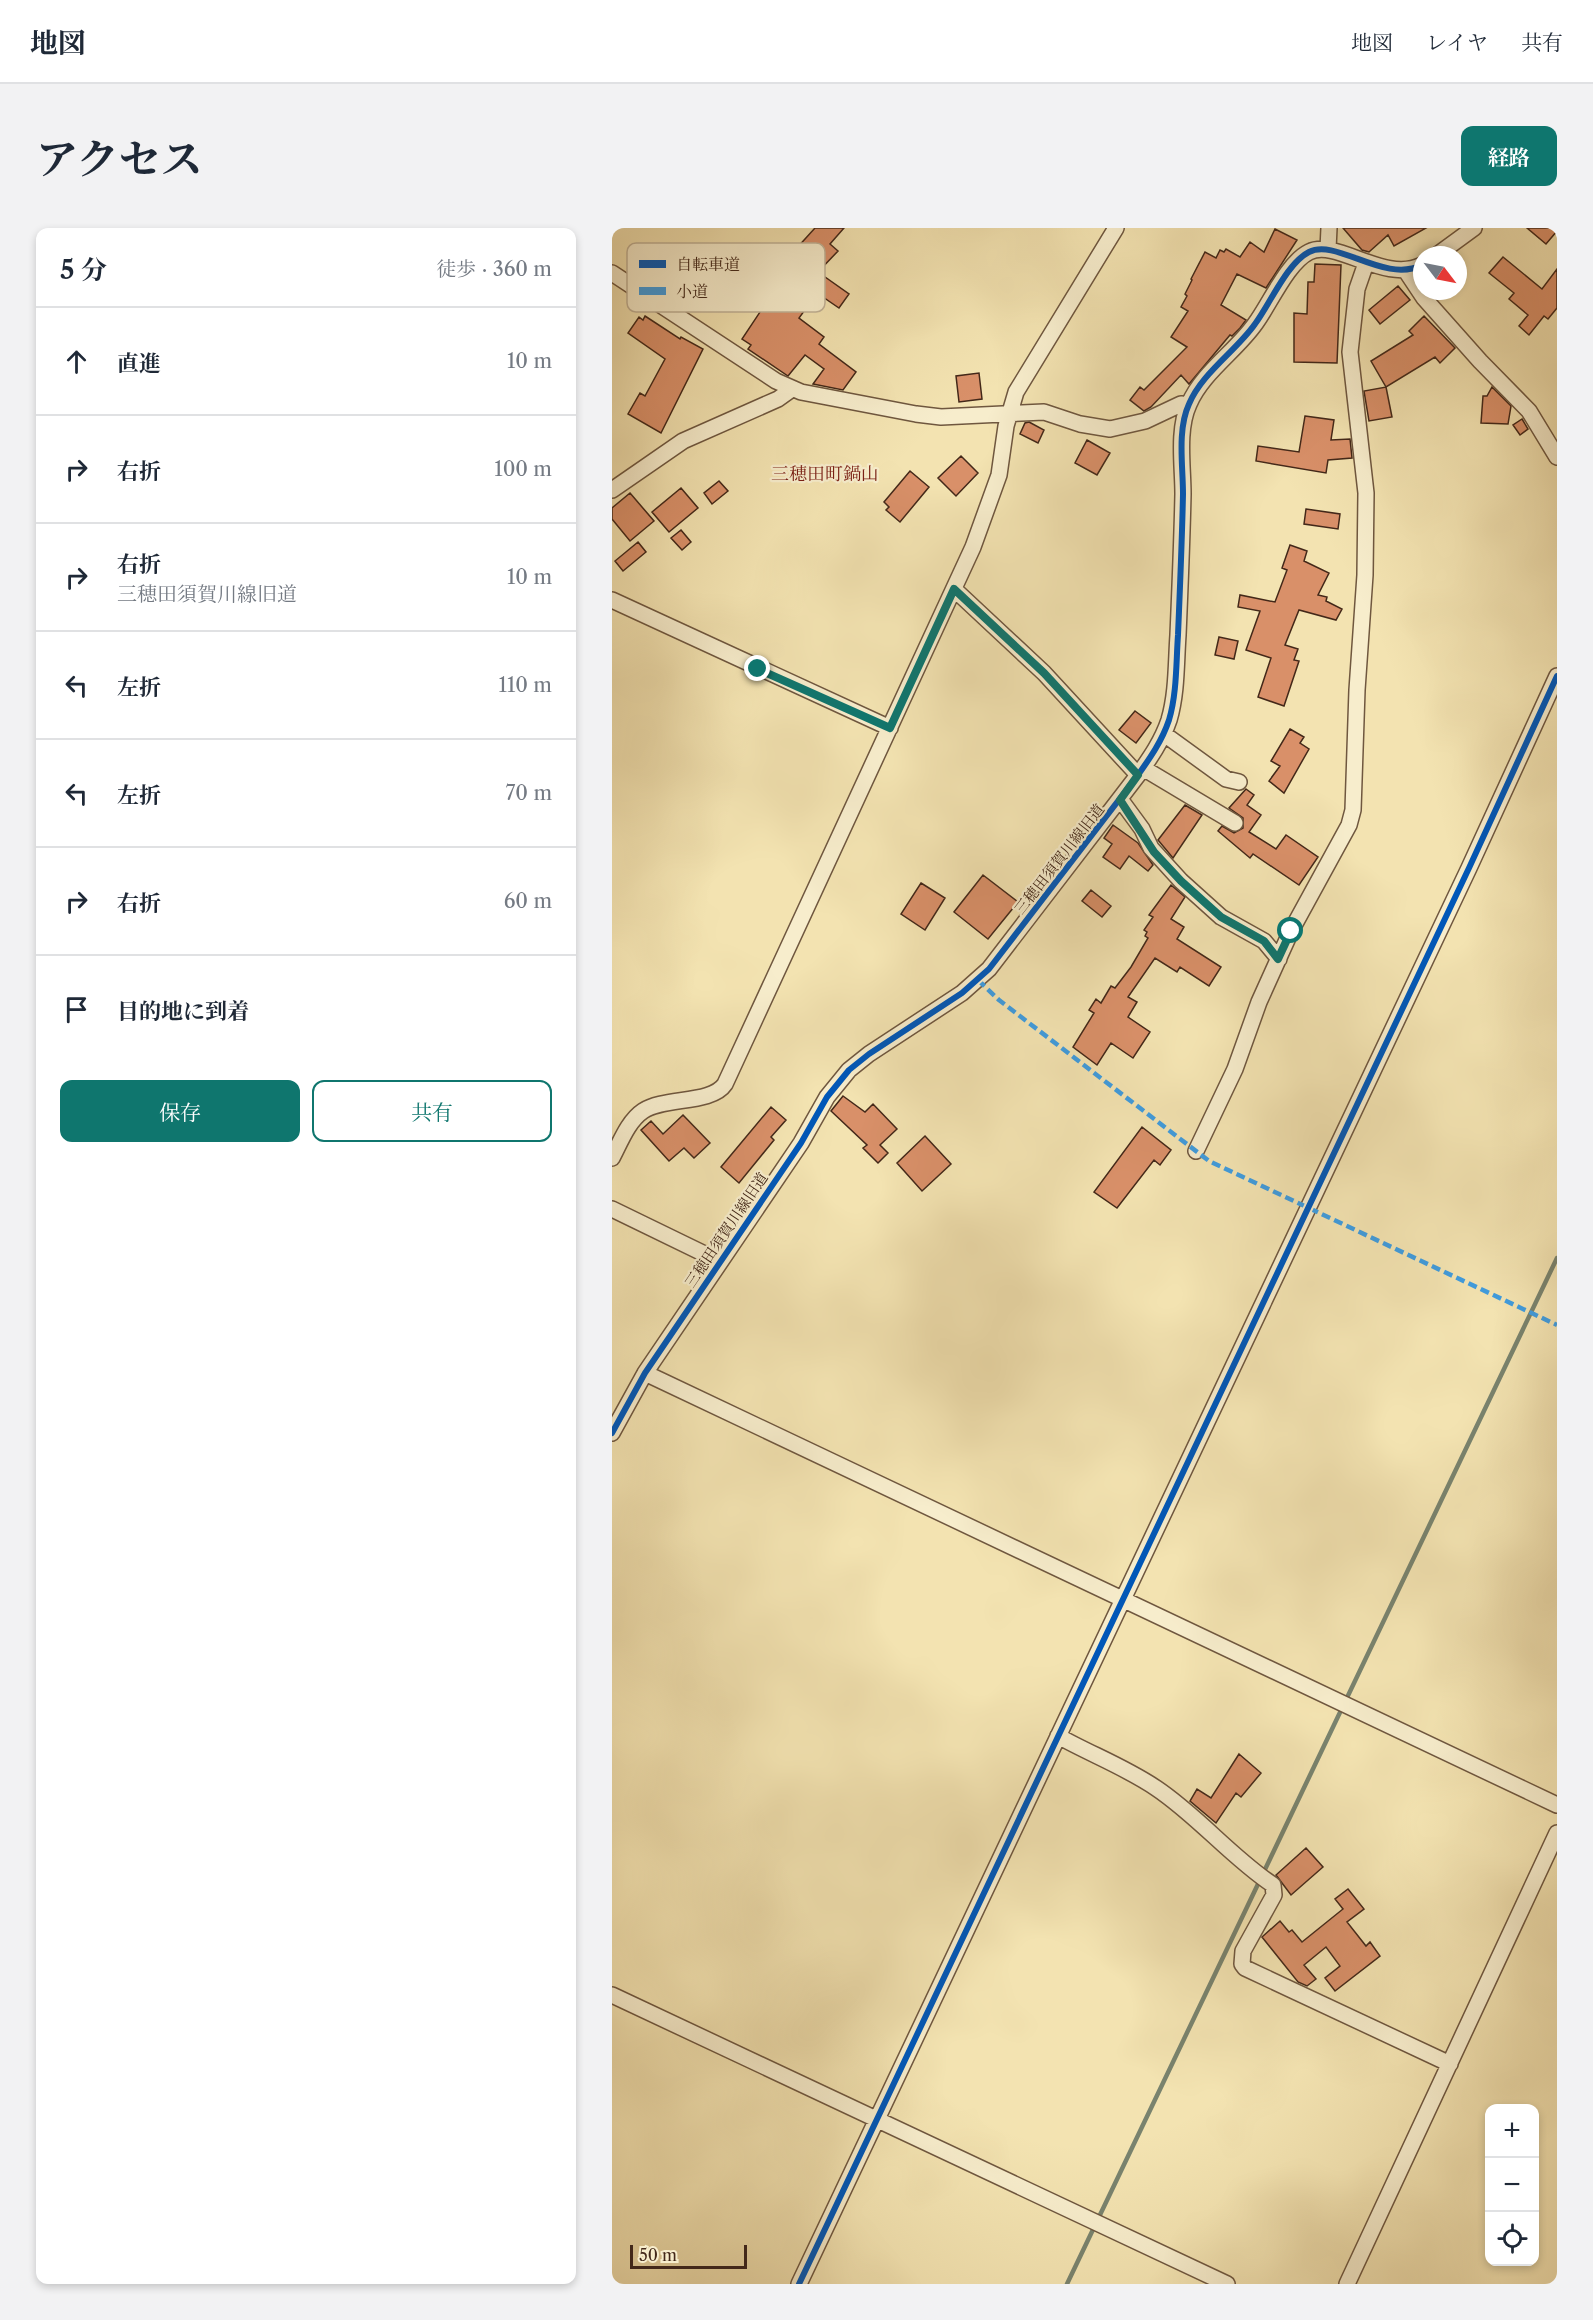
<!DOCTYPE html>
<html lang="ja">
<meta charset="utf-8">
<style>
body{margin:0;font-family:"Libre Caslon Text","Noto Serif JP",serif;background:#f2f2f3;color:#1f2937}
.controls{position:absolute;right:18px;bottom:18px;display:grid;overflow:hidden;border-radius:12px;box-shadow:0 3px 9px #0003}
.controls button{width:54px;height:54px;display:grid;place-items:center;padding:0;border:0;border-bottom:2px solid #e0e1e3;background:#fff;color:#1f2937;font:30px sans-serif}
.compass{position:absolute;left:801px;top:18px;width:54px;height:54px;border-radius:50%;background:#fff;box-shadow:0 3px 9px #0003;rotate:122deg}
.scale{position:absolute;left:18px;bottom:15px;width:117px;box-sizing:border-box;padding-left:6px;border:3px solid #432819;border-top:0;font-size:16px;line-height:21px;white-space:nowrap;color:#432819;-webkit-text-stroke:4px #f7edcc;paint-order:stroke}
.stop{position:absolute;width:18px;height:18px;margin:-14px;border:4px solid #0f766e;border-radius:50%;background:#fff}
.stop.end{background:#0f766e;border-color:#fff;box-shadow:0 2px 6px #0008}
.list{margin:0;padding:0;list-style:none}
h2{display:flex;justify-content:space-between;align-items:center;height:78px;margin:0;padding:0 24px;font-size:26px}
h2 small{font-size:20px;font-weight:400;color:#747a83}
.list li{display:grid;grid-template-columns:39px 1fr auto;gap:18px;align-items:center;box-sizing:border-box;height:108px;padding:0 24px;border-top:2px solid #e0e1e3}
.list b{display:block;font-size:22px;white-space:nowrap}
.list p{margin:0;font-size:20px;white-space:nowrap;color:#747a83}
.list em{font-size:20px;font-style:normal;color:#747a83}
.actions{display:flex;gap:12px;padding:18px 24px}
.actions a{flex:1;padding:14px 0;border:2px solid #0f766e;border-radius:12px;text-align:center;font-size:21px;color:#0f766e}
.actions .main{background:#0f766e;color:#fff}
.icon{flex:none;width:33px;height:33px;fill:none;stroke:currentColor;stroke-width:2;stroke-linecap:round;stroke-linejoin:round}
.map{position:relative;flex:none;width:945px;height:2056px;overflow:hidden;border-radius:12px}
header{display:flex;align-items:center;gap:36px;box-sizing:border-box;height:84px;padding:0 30px;background:#fff;border-bottom:2px solid #e0e1e3}
header strong{font-size:28px}
nav{display:flex;gap:33px;margin-inline-start:auto;font-size:21px}
.intro{display:flex;align-items:center;justify-content:space-between;box-sizing:border-box;height:144px;padding:0 36px}
h1{margin:0;font-size:42px}
.button{padding:15px 27px;border-radius:12px;background:#0f766e;color:#fff;font-size:21px;font-weight:700}
main{display:flex;gap:36px;padding:0 36px}
aside{flex:1;background:#fff;border-radius:12px;box-shadow:0 3px 9px #0003}
.map>svg:first-child{display:block}
.lines{fill:none;stroke-linecap:round;stroke-linejoin:round}
.stream{stroke:#79836e;stroke-width:4.5}
.building{fill:#d99069;stroke:#432819;stroke-width:1.5}
.minor-casing{stroke:#6f573f;stroke-width:18}
.minor{stroke:#f7edcc;stroke-width:15}
.quiet{stroke:#3f9cdf;stroke-width:4.5;stroke-dasharray:9 4.5;stroke-linecap:butt}
.cycleway-casing{stroke:#f7edcc;stroke-width:10}
.cycleway{stroke:#0057b8;stroke-width:6}
.route{stroke:#0f766e;stroke-width:8}
.labels{text-anchor:middle;dominant-baseline:central;stroke-width:4.5;stroke-linejoin:round;paint-order:stroke}
.street-label{font-size:15px;fill:#432819;stroke:#f7edcc}
.quarter-label{font-size:18px;fill:#7a1f14;stroke:#f7edcc}
.key{fill:#f7edcc;stroke:#c1b296;stroke-width:1.5}
.key-label{font-size:16px;fill:#432819}
</style>
<header>
<strong>地図</strong>
<nav><a>地図</a><a>レイヤ</a><a>共有</a></nav>
</header>
<div class="intro"><h1>アクセス</h1><a class="button">経路</a></div>
<main>
<aside>
<h2>5 分<small>徒歩 · 360 m</small></h2>
<ul class="list">
<li><svg class="icon" aria-label="ahead" viewBox="0 0 24 24"><path d="M12 20V5M6 11l6-6 6 6"/></svg><div><b>直進</b></div><em>10 m</em></li>
<li><svg class="icon" aria-label="right" viewBox="0 0 24 24"><path d="M7 20v-9h11M14 6l5 5-5 5"/></svg><div><b>右折</b></div><em>100 m</em></li>
<li><svg class="icon" aria-label="right" viewBox="0 0 24 24"><path d="M7 20v-9h11M14 6l5 5-5 5"/></svg><div><b>右折</b><p>三穂田須賀川線旧道</p></div><em>10 m</em></li>
<li><svg class="icon" aria-label="left" viewBox="0 0 24 24"><path d="M17 20v-9H6M10 6l-5 5 5 5"/></svg><div><b>左折</b></div><em>110 m</em></li>
<li><svg class="icon" aria-label="left" viewBox="0 0 24 24"><path d="M17 20v-9H6M10 6l-5 5 5 5"/></svg><div><b>左折</b></div><em>70 m</em></li>
<li><svg class="icon" aria-label="right" viewBox="0 0 24 24"><path d="M7 20v-9h11M14 6l5 5-5 5"/></svg><div><b>右折</b></div><em>60 m</em></li>
<li><svg class="icon" aria-label="arrive" viewBox="0 0 24 24"><path d="M6 21V4h12l-3 4 3 4H6"/></svg><div><b>目的地に到着</b></div></li>
</ul>
<div class="actions"><a class="main">保存</a><a>共有</a></div>
</aside>
<div class="map">
<svg width="945" height="2056" viewBox="0 0 945 2056">
<rect width="100%" height="100%" fill="#f3e3b1"/>
<filter id="stains"><feTurbulence type="fractalNoise" baseFrequency=".00333" numOctaves="4"/><feColorMatrix values="0 0 0 0 .2 0 0 0 0 .09 0 0 0 0 .02 0 0 0 .5 -.17"/></filter>
<radialGradient id="worn" r=".72"><stop offset=".6" stop-color="#630" stop-opacity="0"/><stop offset="1" stop-color="#630" stop-opacity=".3"/></radialGradient>
<g class="lines">
<path class="stream" d="M455,2056l490,-1026"/>
</g>
<path class="building" d="M203,0h29l-14,16 8,7 -20,21 31,22 -10,14 -22,-15 -18,25 25,19 -5,7 37,28 -13,18 -30,-6 11,-15 -19,-14 -17,21 -40,-27 3,-4 -9,-6 40,-60 20,-22 -7,-7z
M731,0h83l-32,18 -6,-11 -19,17 -7,-2z
M915,0h30v3l-11,13z
M663,1l22,11 -31,48 -29,-14 -16,31 25,15 -6,8 -8,8 -2,-1 -41,49 -8,-9 -30,32 -7,4 -14,-11 10,-13 4,3 43,-43 -16,-10 17,-26 -7,-4 6,-11 -2,-2 7,-14 -1,-1 14,-27 11,6 4,-8 4,2 2,-3 14,8 10,-15 14,10z
M891,29l39,32 15,-20v39l-9,11 -4,-3 -15,19 -10,-9 9,-11 -19,-16 5,-6 -25,-20z
M703,36l26,1 -4,98 -43,-1v-49l13,1 1,-32h6z
M786,58l12,14 -30,24 -11,-14z
M33,88l35,23 1,-2 22,12 -42,84 -33,-19 12,-21 5,3 20,-37 -37,-26 11,-16 4,3z
M812,88l31,32 -15,15 -5,-6 -49,30 -15,-26 42,-26 -4,-4z
M367,145l3,26 -23,3 -3,-26z
M774,159l6,30 -23,4 -5,-30z
M880,159l19,19 -3,18 -27,-1 2,-27h4z
M693,188l29,4 -3,20 19,-1 2,19 -24,2 -2,13 -70,-12 2,-15 41,6z
M910,191l6,10 -8,6 -7,-10z
M417,194l15,8 -6,13 -18,-9 5,-11z
M475,212l23,13 -13,22 -22,-12z
M349,228l17,17 -22,23 -18,-18z
M298,243l19,16 -29,35 -14,-12 3,-3 -5,-5z
M107,253l9,10 -16,13 -8,-11z
M69,260l17,20 -29,24 -17,-20z
M18,265l24,28 -24,20 -18,-22v-11z
M694,281l34,5 -2,15 -34,-5z
M69,302l10,12 -9,8 -11,-12z
M26,314l8,10 -23,19 -8,-10z
M678,317l17,6 -3,10 25,12 -11,22 9,2 -1,4 16,8 -6,11 -37,-10 -14,35 13,4 -4,11 5,1 -15,45 -26,-9 13,-39 -25,-8 14,-39 -22,-4 2,-12 35,7 12,-32 -5,-2z
M607,409l19,4 -4,18 -19,-4z
M523,483l16,12 -15,20 -17,-13z
M678,501l14,8 -4,6 9,6 -25,44 -15,-12 11,-15 -9,-5z
M634,561l8,6 -7,10 14,10 -12,17 27,17 10,-14 32,22 -19,28 -46,-31 -3,4 -32,-27 4,-5 12,7 9,-5v-10l-14,-10z
M573,577l17,10 -29,43 -15,-18z
M501,597l25,18 15,22 -5,6 -19,-15 -9,13 -17,-12 9,-13 -8,-6z
M371,647l35,27 -30,37 -34,-27z
M309,655l24,15 -20,32 -24,-16z
M559,657l14,12 -14,22 13,8 -7,12 44,28 -12,19 -29,-19 -3,5 -22,-14 -27,39 9,5 -9,15 22,15 -17,26 -22,-15 -14,22 -24,-18 21,-34 -5,-3 7,-11 5,4 10,-17 4,2 16,-21 17,-29 -3,-2 2,-4 -3,-2 9,-13 -4,-2z
M479,662l20,16 -9,11 -20,-16z
M231,868l22,16 8,-8 24,25 -17,16 8,8 -10,10 -15,-15 4,-3 -36,-34z
M159,879l15,13 -15,17 3,3 -35,43 -18,-16z
M71,887l27,28 -16,15 -10,-10 -15,13 -28,-31 10,-9 12,13z
M530,899l29,23 -11,15 -6,-5 -37,48 -23,-16z
M313,908l26,28 -29,27 -25,-28z
M627,1526l22,19 -20,24 -5,-4 -20,30 -26,-22 7,-12 14,9z
M694,1620l17,19 -32,28 -15,-20z
M736,1661l16,20 -17,13 19,24 4,-4 10,14 -45,35 -10,-13 15,-12 -14,-19 -22,18 12,14 -9,7 -9,-4 -36,-45 18,-16 9,11 3,-2 10,12 41,-33 -8,-10z"/>
<g class="lines">
<g class="minor-casing">
<path id="minor" d="M716,21l1,-21
M825,27l37,-27
M794,43l18,27 56,63 49,50 28,46
M0,45l164,108 25,11 115,22 25,3 103,-5 36,12 30,5 35,-8 36,-17 7,1
M0,262l71,-49 95,-42 14,-10
M342,361l90,84 94,102
M0,372l278,128
M552,506l62,45 13,3
M531,540l92,55
M508,571l22,30 9,19 30,33 40,36 43,24 15,18
M584,923l39,-82 24,-67 32,-71 58,-106 4,-15 4,-120 8,-115 1,-82 -16,-141 7,-63 9,-26
M0,930c8,-15 16,-37 31,-47 21,-14 69,-7 82,-27l248,-537 26,-72 7,-49 10,-34 100,-164
M0,981l107,52
M33,1145l912,432
M0,1205l33,-60 156,-230 26,-46 22,-27 20,-16 93,-61 27,-24 149,-194c12,-17 24,-34 31,-55 8,-27 7,-57 9,-85 2,-47 4,-94 5,-141 0,-28 -6,-64 6,-90 13,-31 47,-53 66,-80 15,-20 32,-61 54,-72 28,-14 75,32 113,13
M446,1508c32,18 67,31 98,52 42,28 75,69 117,97l1,10 -31,56 -1,13 3,4 205,96
M0,1767l615,289
M187,2056l670,-1416 88,-192
M735,2056l210,-451"/>
</g>
<use href="#minor" class="minor"/>
<path class="quiet" d="M366,752l21,20 210,161 348,164"/>
<g class="cycleway-casing">
<path id="cycleway" d="M0,1205l33,-60 156,-230 26,-46 22,-27 20,-16 93,-61 27,-24 149,-194c12,-17 24,-34 31,-55 8,-27 7,-57 9,-85 2,-47 4,-94 5,-141 0,-28 -6,-64 6,-90 13,-31 47,-53 66,-80 15,-20 32,-61 54,-72 28,-14 75,32 113,13
M187,2056l670,-1416 88,-192"/>
</g>
<use href="#cycleway" class="cycleway"/>
</g>
<g class="lines">
<path class="route" d="M146,441l132,59 64,-139 90,84 94,102 -18,25 34,52 27,29 40,36 43,24 14,18 13,-28"/>
</g>
<g class="labels">
<g class="street-label">
<text transform="translate(447 631) rotate(-52)">三穂田須賀川線旧道</text>
<text transform="translate(114 1002) rotate(-56)">三穂田須賀川線旧道</text>
</g>
<g class="quarter-label">
<text x="213" y="246">三穂田町鍋山</text>
</g>
</g>
<rect x="15" y="15" width="198" height="69" rx="9" class="key"/>
<rect x="27" y="32" width="27" height="8" fill="#0057b8"/>
<rect x="27" y="59" width="27" height="8" fill="#3f9cdf"/>
<g class="key-label">
<text x="64" y="42">自転車道</text>
<text x="64" y="69">小道</text>
</g>
<rect width="100%" height="100%" filter="url(#stains)"/>
<rect width="100%" height="100%" fill="url(#worn)"/>
</svg>
<div class="controls">
<button>+</button>
<button>−</button>
<button><svg class="icon" aria-label="locate" viewBox="0 0 24 24"><circle cx="12" cy="12" r="6"/><path d="M12 2v4M12 18v4M2 12h4M18 12h4"/></svg></button>
</div>
<svg class="compass" viewBox="-18 -18 36 36"><path d="M0-13l5 13h-10z" fill="#e53935"/><path d="M0 13l5-13h-10z" fill="#747a83"/></svg>
<div class="scale">50 m</div>
<div class="stop" style="left:679px;top:703px"></div>
<div class="stop end" style="left:146px;top:441px"></div>
</div>
</main>
